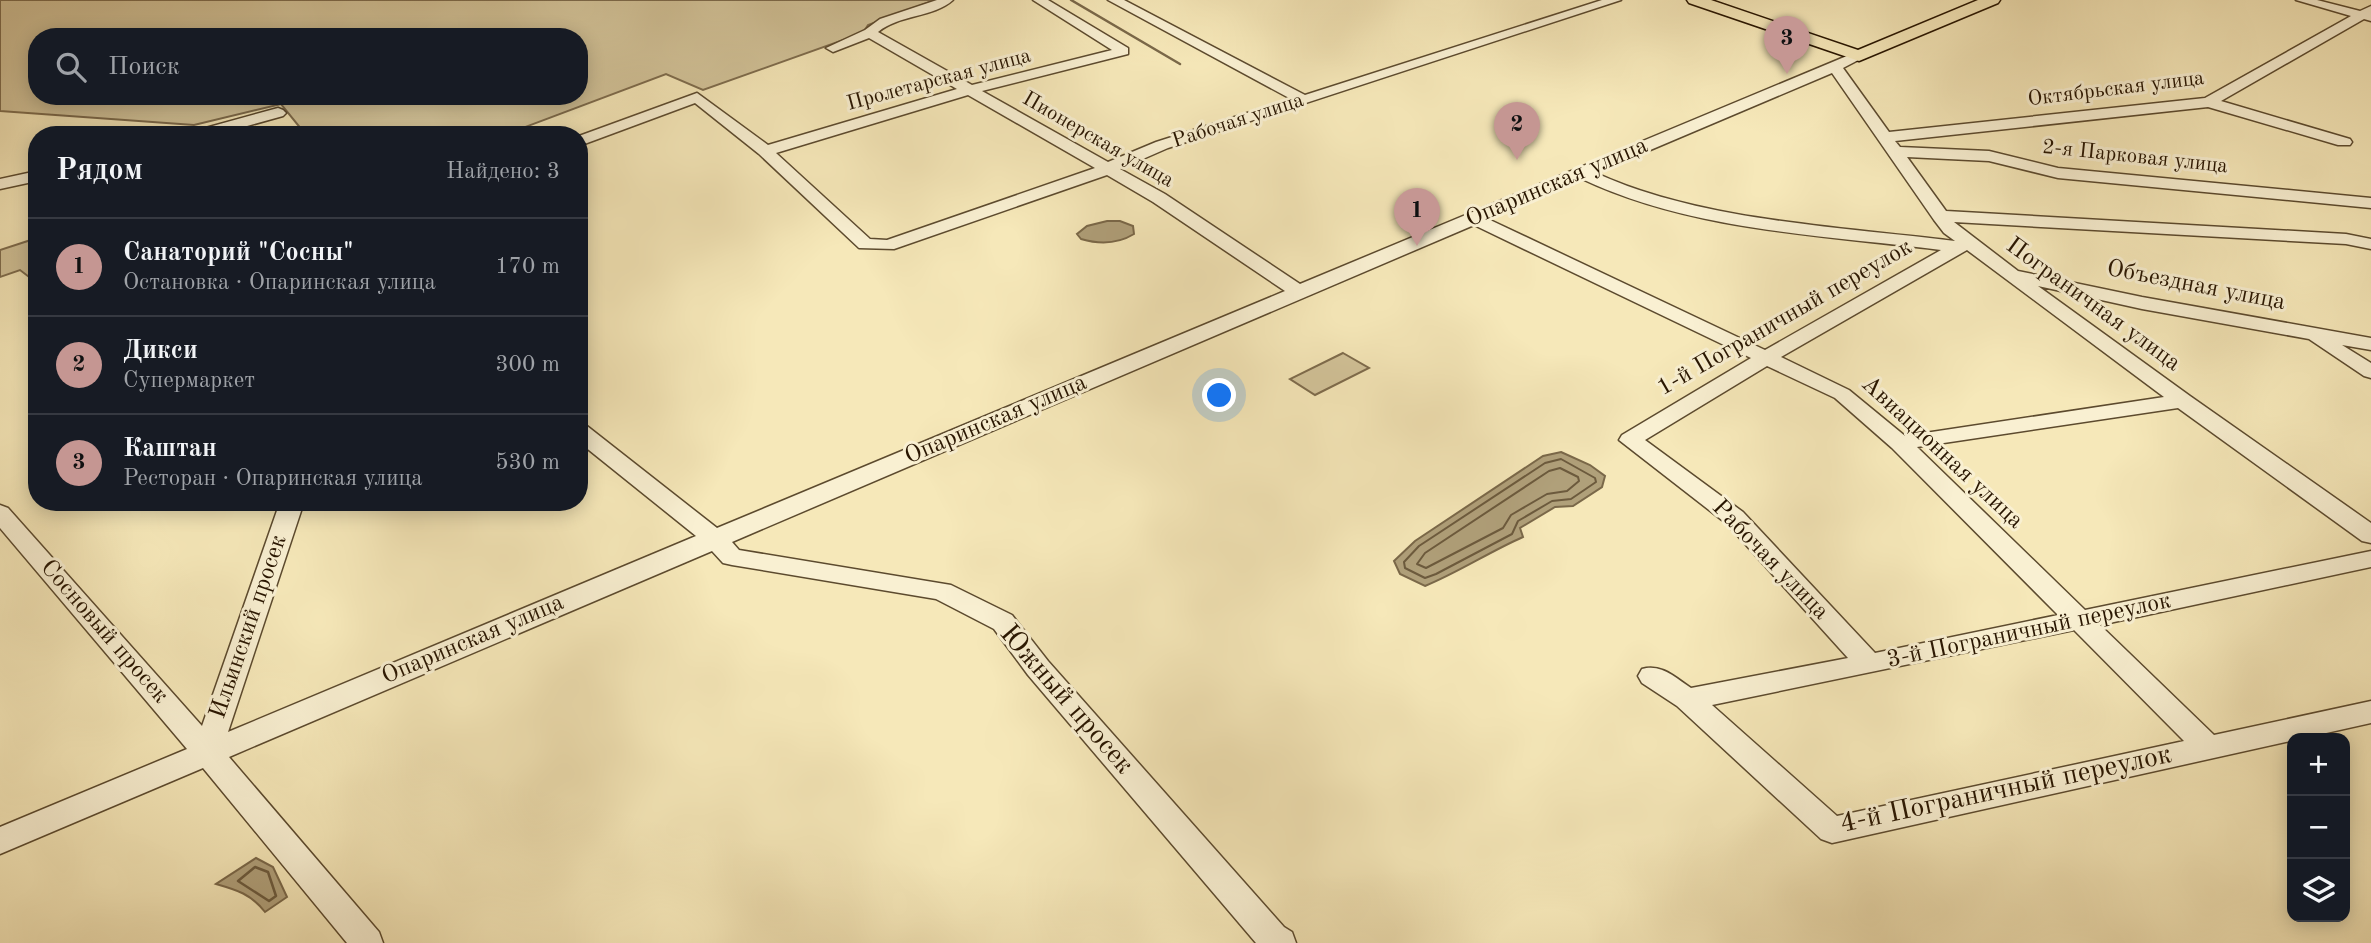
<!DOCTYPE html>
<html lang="ru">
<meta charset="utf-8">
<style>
body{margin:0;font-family:"Old Standard TT",serif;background:#20242c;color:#f1f3f6}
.controls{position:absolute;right:21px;bottom:21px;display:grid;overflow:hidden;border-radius:14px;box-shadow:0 4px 18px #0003}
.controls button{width:63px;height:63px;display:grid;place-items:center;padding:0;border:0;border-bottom:2px solid #363941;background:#171b24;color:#f1f3f6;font:35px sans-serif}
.you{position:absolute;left:1220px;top:396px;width:24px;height:24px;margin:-18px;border:5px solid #fff;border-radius:50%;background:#1a73e8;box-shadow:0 0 0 10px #1a73e833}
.badge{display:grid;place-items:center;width:46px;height:46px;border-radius:50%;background:#c59692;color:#111;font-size:23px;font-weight:700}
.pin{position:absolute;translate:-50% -58px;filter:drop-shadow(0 2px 4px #0008)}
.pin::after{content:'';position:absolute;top:37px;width:24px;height:21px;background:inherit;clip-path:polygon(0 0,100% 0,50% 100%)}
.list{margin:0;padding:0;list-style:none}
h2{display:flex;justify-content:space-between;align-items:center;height:91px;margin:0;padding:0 28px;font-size:30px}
h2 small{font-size:23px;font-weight:400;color:#9ea1a6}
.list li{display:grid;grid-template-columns:46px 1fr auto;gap:21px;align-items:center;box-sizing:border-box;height:98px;padding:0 28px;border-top:2px solid #363941}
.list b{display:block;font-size:26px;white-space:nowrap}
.list p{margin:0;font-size:23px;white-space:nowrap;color:#9ea1a6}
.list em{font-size:23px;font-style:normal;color:#9ea1a6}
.icon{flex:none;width:38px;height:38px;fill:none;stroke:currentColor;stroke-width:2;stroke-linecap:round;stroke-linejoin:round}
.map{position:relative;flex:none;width:2371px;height:943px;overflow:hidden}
.search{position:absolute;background:#171b24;box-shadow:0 4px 18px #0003;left:28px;top:28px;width:560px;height:77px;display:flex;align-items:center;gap:18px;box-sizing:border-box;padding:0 24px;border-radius:28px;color:#9ea1a6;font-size:26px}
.panel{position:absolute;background:#171b24;box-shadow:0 4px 18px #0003;left:28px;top:126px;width:560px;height:385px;border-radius:28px}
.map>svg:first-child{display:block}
.green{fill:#d3c49a;stroke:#7e6c4d;stroke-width:2;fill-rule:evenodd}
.water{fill:#b0a07a;stroke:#7a6849;stroke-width:2}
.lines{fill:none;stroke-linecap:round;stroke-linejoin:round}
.shore-far1{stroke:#6c5a3d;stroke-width:2}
.shore{stroke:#6c5a3d;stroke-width:2.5}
.stream{stroke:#7a6849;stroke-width:2.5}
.minor-casing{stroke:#5c4a2e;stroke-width:3}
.major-casing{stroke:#281500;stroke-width:3}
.minor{fill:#f9f0d2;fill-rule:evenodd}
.major{fill:#f6e8b9;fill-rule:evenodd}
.labels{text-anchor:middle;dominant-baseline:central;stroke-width:6;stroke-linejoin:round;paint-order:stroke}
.far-street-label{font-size:21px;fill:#281500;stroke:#f9f0d2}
.street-label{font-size:24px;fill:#281500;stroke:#f9f0d2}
.near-street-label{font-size:28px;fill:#281500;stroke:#f9f0d2}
</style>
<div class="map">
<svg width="2371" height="943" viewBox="0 0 2371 943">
<rect width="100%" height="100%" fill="#f6e8b9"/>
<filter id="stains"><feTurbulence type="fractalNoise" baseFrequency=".00286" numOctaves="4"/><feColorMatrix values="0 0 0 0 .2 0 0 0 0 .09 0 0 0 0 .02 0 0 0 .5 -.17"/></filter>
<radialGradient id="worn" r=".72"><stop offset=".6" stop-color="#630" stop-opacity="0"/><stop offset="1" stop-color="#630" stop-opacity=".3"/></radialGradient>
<path class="green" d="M0,0h935l-67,25 -5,8 -160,57 -37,-16 -162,61h-198l-25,-31 -87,21 -194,-14zM37,37h542v59h-542z
M37,238v45l-17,-13 -20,7v-27z
M1343,353l26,15 -54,27 -25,-16z"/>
<path class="water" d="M1107,221h13l13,5 1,8c-18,11 -36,10 -53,5l-4,-5 10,-8z
M1561,452l29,13 15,11 -3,11 -29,19 -18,1 -35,21 3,9c-34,15 -64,35 -98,49l-25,-12 -6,-13 21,-20 128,-85z
M256,858l17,9 14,30 -22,15c-14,-18 -28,-22 -49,-28z"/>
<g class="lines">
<path class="shore-far1" d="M1561,459l34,19 1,4 -25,17 -19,2 -34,20 -6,13 -76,40 -11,4 -20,-10 -1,-6 15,-16 126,-83z
M1560,468l18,9 1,4 -12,10 -20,3 -36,21 -8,13 -77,40 -9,-4 8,-11 124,-82z"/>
<path class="shore" d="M255,867l13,5 8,24 -7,5 -31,-20z"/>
<path class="stream" d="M1071,0l109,64"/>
<g class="minor-casing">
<path id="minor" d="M937,0h16c-20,18 -53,14 -75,32l94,53 140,-35 -79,-50h15l80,48v6l-146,37 126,71 48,-20 135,-43 -183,-99h16l181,95 297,-95h19l-453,148 -48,21 45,25 135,90 554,-231 5,-1 7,4 -23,12 46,64 316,-34 146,-82 -55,-16h21l43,11 11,-5v15l-7,-2 -143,82 129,38 2,3 -2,3h-12l-130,-38 -313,34 5,6 89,4 69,17 313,30v10l-313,-30 -69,-17 -82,-4 39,54 400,23 25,5v10l-25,-5 -392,-22 64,49 124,26 229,41v12l-29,-5 29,18v15l-7,-2 -55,-37 -167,-30 -104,-23 152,110 181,127v20l-9,-2 -184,-133 -261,39 168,163 286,-59v16l-271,58 114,110 157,-34v22l-539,120 -11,-4 -144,-133 -35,-23 -4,-7 4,-7c19,-6 34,9 49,19l157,-30 -121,-134 -108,-84 3,-5 129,-77 -277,-133 -742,317 7,8 212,35 61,30 36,46 236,266 8,5 4,11h-40l-228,-268 -34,-46 -58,-30 -204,-34 -9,-2 -11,-12 -483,206 150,175 4,11h-36l-144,-175 -203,86v-27l187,-78 -187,-221v-23l8,3 194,218 78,-224h24l-76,230 468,-196 -117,-94v-18l8,2 130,102 568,-237 -132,-89 -46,-27 -213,74 -35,-1 -100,-94 -64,-51 -116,43v-10l118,-43 71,52 189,-56 -88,-51 -36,14 -7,-4 39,-18 15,-11zM1832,73l102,147 10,13 11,8c-113,-14 -255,-20 -359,-68zM968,95l127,73 -208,72 -17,-1 -94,-86zM1582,179c110,52 240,56 359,71l-176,100 -277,-131zM1967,250l197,147 -259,39 -56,-46 -68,-33zM1767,366l68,32 57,50 166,167 -183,38 -132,-141 -98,-72zM2074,630l110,111 -347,75 -125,-111z
M278,108l5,2 3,3 -3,3 -68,19h-27l3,-3z
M37,171v10l-37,8v-10z"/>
</g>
<g class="major-casing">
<path id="major" d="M1687,0h24l147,50 120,-50h22l-2,3 -139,58 -170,-58z"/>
</g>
<use href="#minor" class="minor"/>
<use href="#major" class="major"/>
</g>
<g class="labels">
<g class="far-street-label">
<text transform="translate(939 80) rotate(-15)">Пролетарская улица</text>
<text transform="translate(2116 89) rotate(-7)">Октябрьская улица</text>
<text transform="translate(1238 121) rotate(-18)">Рабочая улица</text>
<text transform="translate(1098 140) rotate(30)">Пионерская улица</text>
<text transform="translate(2135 157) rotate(6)">2-я Парковая улица</text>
</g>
<g class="street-label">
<text transform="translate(1557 183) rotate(-23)">Опаринская улица</text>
<text transform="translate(2196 286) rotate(11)">Объездная улица</text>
<text transform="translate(2093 305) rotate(36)">Пограничная улица</text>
<text transform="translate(1785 318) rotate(-30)">1-й Пограничный переулок</text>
<text transform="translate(996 420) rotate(-23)">Опаринская улица</text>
<text transform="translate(1942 453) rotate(43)">Авиационная улица</text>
<text transform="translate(1770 560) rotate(46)">Рабочая улица</text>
<text transform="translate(249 627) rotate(-71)">Ильинский просек</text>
<text transform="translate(2029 631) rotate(-12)">3-й Пограничный переулок</text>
<text transform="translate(104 632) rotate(49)">Сосновый просек</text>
<text transform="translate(473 640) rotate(-23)">Опаринская улица</text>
</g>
<g class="near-street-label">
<text transform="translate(1066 700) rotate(49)">Южный просек</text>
<text transform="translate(2006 790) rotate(-12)">4-й Пограничный переулок</text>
</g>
</g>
<rect width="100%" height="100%" filter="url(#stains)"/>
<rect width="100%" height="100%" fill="url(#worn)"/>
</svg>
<div class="controls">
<button>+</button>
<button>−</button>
<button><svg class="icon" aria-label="layers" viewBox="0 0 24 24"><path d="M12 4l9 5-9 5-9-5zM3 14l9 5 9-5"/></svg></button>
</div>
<div class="you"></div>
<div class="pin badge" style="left:1417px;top:246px">1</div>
<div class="pin badge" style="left:1517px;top:160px">2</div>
<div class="pin badge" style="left:1787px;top:74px">3</div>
<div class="search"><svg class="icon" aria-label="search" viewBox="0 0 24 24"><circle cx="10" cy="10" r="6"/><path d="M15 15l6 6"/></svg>Поиск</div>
<section class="panel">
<h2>Рядом<small>Найдено: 3</small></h2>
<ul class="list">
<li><span class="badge">1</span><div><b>Санаторий &quot;Сосны&quot;</b><p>Остановка · Опаринская улица</p></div><em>170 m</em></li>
<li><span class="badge">2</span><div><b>Дикси</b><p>Супермаркет</p></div><em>300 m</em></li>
<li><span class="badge">3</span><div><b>Каштан</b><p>Ресторан · Опаринская улица</p></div><em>530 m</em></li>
</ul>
</section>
</div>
